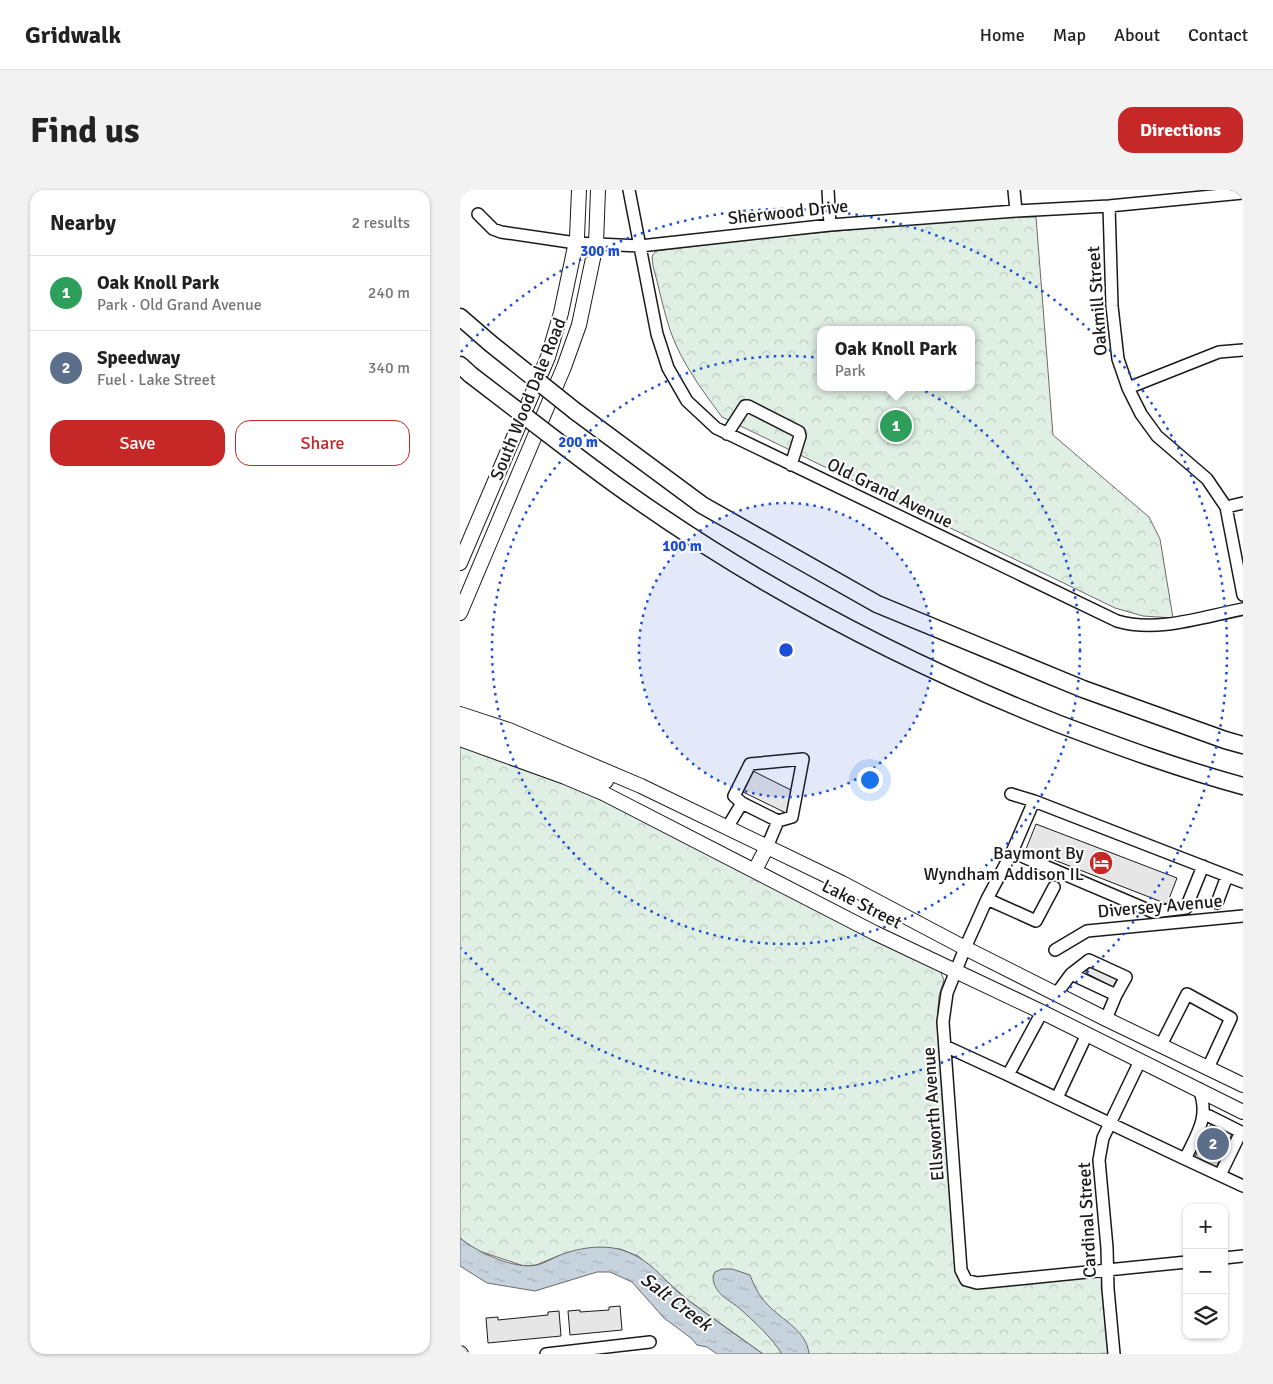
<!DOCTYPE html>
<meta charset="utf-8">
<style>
body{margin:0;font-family:Signika,sans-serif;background:#f2f2f2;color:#222}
.controls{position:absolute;right:15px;bottom:15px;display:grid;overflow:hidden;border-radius:10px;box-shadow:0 1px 4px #0004}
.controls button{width:45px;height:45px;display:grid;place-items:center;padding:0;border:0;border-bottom:1px solid #e0e0e0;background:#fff;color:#222;font:25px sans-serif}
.you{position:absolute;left:409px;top:589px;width:18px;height:18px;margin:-12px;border:4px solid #fff;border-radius:50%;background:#1a73e8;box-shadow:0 0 0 8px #1a73e833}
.badge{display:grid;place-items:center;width:32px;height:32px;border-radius:50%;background:#c62828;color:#fff;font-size:16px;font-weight:700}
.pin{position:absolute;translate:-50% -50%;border:2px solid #fff;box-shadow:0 1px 5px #0006}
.popup{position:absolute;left:357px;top:136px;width:158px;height:65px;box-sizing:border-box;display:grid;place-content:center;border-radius:10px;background:#fff;filter:drop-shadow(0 1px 4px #0005);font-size:16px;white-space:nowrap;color:#767676}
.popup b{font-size:19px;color:#222}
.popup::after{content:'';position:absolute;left:50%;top:100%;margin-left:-10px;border:10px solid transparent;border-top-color:#fff}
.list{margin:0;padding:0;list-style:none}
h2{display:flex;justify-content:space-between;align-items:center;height:65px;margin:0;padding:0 20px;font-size:21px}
h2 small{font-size:16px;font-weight:400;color:#767676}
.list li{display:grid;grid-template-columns:32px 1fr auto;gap:15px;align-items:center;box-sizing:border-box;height:75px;padding:0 20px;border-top:1px solid #e0e0e0}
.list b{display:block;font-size:19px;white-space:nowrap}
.list p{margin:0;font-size:16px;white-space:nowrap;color:#767676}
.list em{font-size:16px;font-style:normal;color:#767676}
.actions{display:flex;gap:10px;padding:15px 20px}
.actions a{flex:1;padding:11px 0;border:1px solid #c62828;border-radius:15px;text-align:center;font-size:18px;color:#c62828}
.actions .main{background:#c62828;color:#fff}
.icon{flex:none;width:28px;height:28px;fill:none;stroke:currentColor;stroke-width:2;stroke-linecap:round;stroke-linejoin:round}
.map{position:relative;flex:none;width:783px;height:1164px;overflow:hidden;border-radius:15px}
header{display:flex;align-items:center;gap:30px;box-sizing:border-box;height:70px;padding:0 25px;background:#fff;border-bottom:1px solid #e0e0e0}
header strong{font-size:24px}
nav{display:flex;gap:28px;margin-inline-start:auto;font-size:18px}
.intro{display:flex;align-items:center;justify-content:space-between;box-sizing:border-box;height:120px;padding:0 30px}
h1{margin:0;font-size:35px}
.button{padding:12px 22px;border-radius:15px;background:#c62828;color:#fff;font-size:18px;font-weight:700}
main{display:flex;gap:30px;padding:0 30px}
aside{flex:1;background:#fff;border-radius:15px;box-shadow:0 1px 4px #0004}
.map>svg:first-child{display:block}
.forest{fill:url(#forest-crowns);stroke:#6a6a6a;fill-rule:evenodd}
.water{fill:url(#water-ripples);stroke:#6a6a6a}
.building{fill:#e6e6e6;stroke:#1a1a1a}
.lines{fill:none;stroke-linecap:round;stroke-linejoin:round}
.minor-casing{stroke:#1a1a1a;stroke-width:14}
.major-casing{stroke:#1a1a1a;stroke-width:16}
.highway-casing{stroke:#1a1a1a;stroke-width:19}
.minor{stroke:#fff;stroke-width:11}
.major{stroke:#fff;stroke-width:14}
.highway{stroke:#fff;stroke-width:16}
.highway-bridge-casing{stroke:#1a1a1a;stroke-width:19;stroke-linecap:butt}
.highway-bridge{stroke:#fff;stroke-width:16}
.ring{fill:none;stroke:#1d4ed8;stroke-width:2.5;stroke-dasharray:2.5 5}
.labels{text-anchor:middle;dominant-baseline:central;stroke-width:4;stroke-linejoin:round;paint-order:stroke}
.street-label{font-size:18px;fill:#1a1a1a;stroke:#fff}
.poi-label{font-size:18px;fill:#1a1a1a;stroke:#fff;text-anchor:end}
.water-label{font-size:19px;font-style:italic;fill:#1a1a1a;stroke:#fff}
.centre{fill:#1d4ed8;stroke:#fff;stroke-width:2.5}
.ring-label{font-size:15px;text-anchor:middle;font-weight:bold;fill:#1d4ed8;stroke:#fff;stroke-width:4;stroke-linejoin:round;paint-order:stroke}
</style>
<header>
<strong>Gridwalk</strong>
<nav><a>Home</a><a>Map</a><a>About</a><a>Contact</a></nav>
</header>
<div class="intro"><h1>Find us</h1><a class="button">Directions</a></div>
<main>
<aside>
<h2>Nearby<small>2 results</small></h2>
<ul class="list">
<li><span class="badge" style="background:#2e9e5b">1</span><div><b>Oak Knoll Park</b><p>Park · Old Grand Avenue</p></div><em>240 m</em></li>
<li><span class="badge" style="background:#5c6f8a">2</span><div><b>Speedway</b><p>Fuel · Lake Street</p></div><em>340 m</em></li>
</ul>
<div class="actions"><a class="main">Save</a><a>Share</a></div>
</aside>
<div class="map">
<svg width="783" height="1164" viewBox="0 0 783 1164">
<defs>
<pattern id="forest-crowns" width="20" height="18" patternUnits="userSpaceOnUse" patternTransform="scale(1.25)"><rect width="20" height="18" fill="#e0efe3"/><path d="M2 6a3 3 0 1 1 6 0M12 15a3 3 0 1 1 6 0" fill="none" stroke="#c0ccc2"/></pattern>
<pattern id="water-ripples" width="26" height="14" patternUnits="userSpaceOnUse" patternTransform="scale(1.25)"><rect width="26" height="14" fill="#c6d2dc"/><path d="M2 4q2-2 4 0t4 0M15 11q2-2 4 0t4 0" fill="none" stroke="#aab4bc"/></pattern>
</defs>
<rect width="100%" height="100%" fill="#fff"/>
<path class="forest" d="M531,27h45l17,218 96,82 11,22 13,79 -30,-2 -28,-8 -393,-191c-20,-27 -41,-55 -52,-87 -7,-21 -11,-43 -17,-64l-1,-10 4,-5 8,-1 97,-12zM361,140h150v57h-150z
M0,556l87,30 56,25 336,167 5,12 -5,16 -2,27 27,261 10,4 130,-14 6,80h-347l-75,-54 -50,-44 -18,-7 -24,-1 -38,8 -22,9 -12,1 -48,-16 -16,-12z"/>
<path class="water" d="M0,1048c17,14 55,32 77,27 8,-2 14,-6 21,-9 19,-8 44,-12 64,-6 33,11 41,32 66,50 25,19 50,36 75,54h-46l-10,-7 -10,-2 -6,-7 -27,-20 -32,-36 -22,-10h-13l-62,19 -48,-8 -27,-17z
M262,1079h10l18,6c4,11 9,21 18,30 14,15 39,26 41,49h-27c-11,-17 -27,-32 -43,-46 -7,-6 -16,-10 -21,-17 -4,-6 -7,-12 -3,-19z"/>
<path class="building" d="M293,581l44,22 -11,20 -43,-21z
M576,634l141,54 -10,26 -141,-55z
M631,773l27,14 -5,10 -27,-14z
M753,930l21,10 -19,40 -21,-11z
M160,1116l2,24 -52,5 -2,-24 12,-1v2l29,-2v-3z
M99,1121l2,25 -73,7 -2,-25 12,-1v3l50,-5v-3z"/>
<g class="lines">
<g class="minor-casing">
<path id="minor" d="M169,0l28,144 11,34 19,33 29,27 401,193c40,12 85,-4 126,-12
M368,0l2,35
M554,0l2,21
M649,16l3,100 6,53 10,29 13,26 16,22 50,43 19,28 17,88
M18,24l15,15 8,3 75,11 64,3 190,-21 186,-14 93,-5 134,-13
M668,198l91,-36 24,-2
M267,244l18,-28h3l51,26 1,4 -9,29
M766,317l17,-4
M343,569l-11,58 -14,4 -36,-18 -8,-7 16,-32z
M551,604l23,7
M267,638l15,-25
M307,657l11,-26
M552,662l141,60 33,-4
M527,709l49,22 18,-34
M757,713l10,-27
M726,718l17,-42
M595,760l32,-19 156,-15
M611,784l18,-14 37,17 -10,18
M597,803l14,-19 45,21 -10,24
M582,822l-34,63 177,84c12,-25 25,-42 14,-70
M701,855l26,-51 44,24 -23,50
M485,856l63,29
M597,908l30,-64
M749,926l32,16 -21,43
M725,969l58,27
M764,1068l19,-2
M727,1072l-210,21 -11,-3 -5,-10 -18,-248 4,-29 18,-45 22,-49 25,-47 22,-51 209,81
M86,1164l104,-12
M654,1164l-6,-65 -1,-41 -8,-88 4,-22 37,-77"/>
</g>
<g class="major-casing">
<path id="major" d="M0,373l88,-206 13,-44 16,-76 2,-47
M0,423l104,-246 15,-42 17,-81 2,-54
M0,524l49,16 132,56 201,97 123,65 141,71 137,66
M0,537l46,15 100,39
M0,549l105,38 38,16 272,140 167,79 201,100
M295,680l12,-23
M0,1163l1,1"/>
</g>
<g class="highway-casing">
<path id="highway" d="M0,127l30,26
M0,175l11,10
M115,221l127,94 175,99 206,85 142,51 18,5
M109,260c21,16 42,32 64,47 132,93 277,168 426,227 61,23 121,45 184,62"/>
</g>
<use href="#minor" class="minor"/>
<use href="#major" class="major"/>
<use href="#highway" class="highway"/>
<g class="highway-bridge-casing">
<path id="highway-bridge" d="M30,153l85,68
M11,185l98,75"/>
</g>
<use href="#highway-bridge" class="highway-bridge"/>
</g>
<circle cx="326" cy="460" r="147" fill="#1d4ed8" fill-opacity=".12"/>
<g class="ring">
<circle cx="326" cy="460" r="147"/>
<circle cx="326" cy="460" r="294"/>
<path d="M1 162A441 441 0 1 1 1 758"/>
</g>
<defs>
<g id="hotel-disc" transform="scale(1.25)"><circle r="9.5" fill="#c62828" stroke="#fff"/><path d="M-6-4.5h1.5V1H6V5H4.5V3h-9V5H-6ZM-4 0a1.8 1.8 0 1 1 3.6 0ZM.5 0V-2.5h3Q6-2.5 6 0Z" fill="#fff"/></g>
</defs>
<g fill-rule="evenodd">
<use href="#hotel-disc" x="641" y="673"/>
</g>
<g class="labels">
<g class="street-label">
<text transform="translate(328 22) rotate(-6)">Sherwood Drive</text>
<text transform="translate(637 111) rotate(-94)">Oakmill Street</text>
<text transform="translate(68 209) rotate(-68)">South Wood Dale Road</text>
<text transform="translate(430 303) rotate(26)">Old Grand Avenue</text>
<text transform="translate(402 714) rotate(27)">Lake Street</text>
<text transform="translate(700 716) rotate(-5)">Diversey Avenue</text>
<text transform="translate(473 924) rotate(-94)">Ellsworth Avenue</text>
<text transform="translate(627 1030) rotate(-93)">Cardinal Street</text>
</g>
<g class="poi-label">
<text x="624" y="663">Baymont By<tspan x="624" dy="21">Wyndham Addison IL</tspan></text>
</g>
<g class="water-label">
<text transform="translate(216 1112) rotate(37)">Salt Creek</text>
</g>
</g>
<circle cx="326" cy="460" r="8" class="centre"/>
<g class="ring-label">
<text x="140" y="66">300 m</text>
<text x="118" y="257">200 m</text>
<text x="222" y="361">100 m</text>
</g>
</svg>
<div class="controls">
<button>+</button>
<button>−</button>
<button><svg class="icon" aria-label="layers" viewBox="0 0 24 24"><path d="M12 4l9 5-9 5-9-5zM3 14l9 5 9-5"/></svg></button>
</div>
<div class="you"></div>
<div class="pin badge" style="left:436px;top:236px;background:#2e9e5b">1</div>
<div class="popup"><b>Oak Knoll Park</b>Park</div>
<div class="pin badge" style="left:753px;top:954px;background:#5c6f8a">2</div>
</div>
</main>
